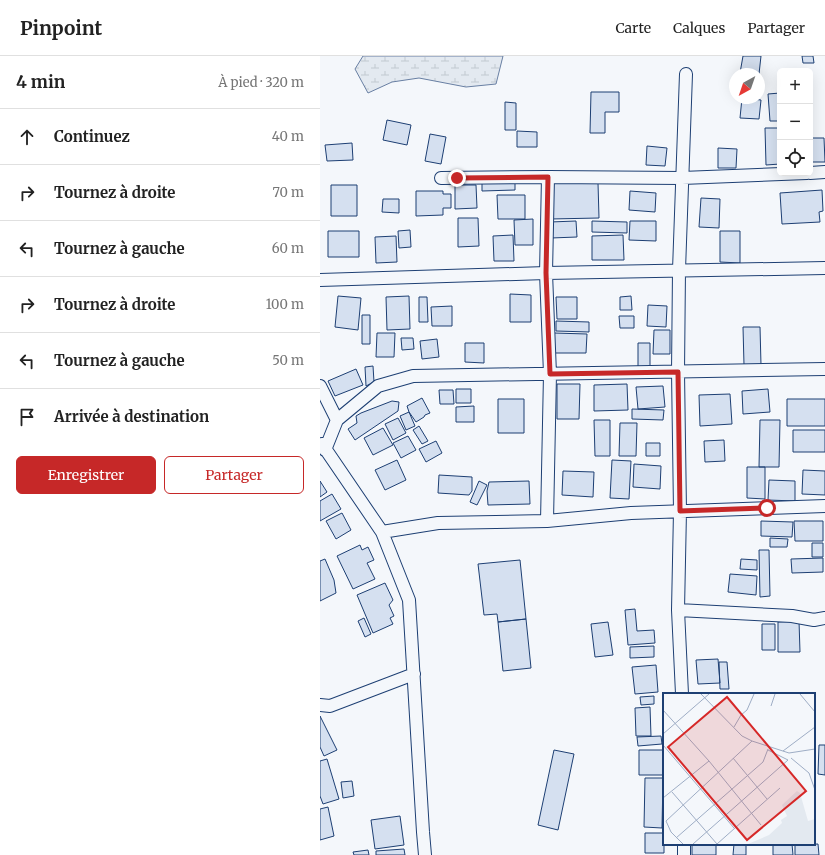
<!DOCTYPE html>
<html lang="fr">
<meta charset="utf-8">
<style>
body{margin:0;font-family:Merriweather,serif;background:#f6f6f6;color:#222}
.controls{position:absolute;right:12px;top:12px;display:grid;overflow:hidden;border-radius:6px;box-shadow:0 4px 16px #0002}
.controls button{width:36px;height:36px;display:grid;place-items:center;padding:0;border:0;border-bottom:1px solid #e0e0e0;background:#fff;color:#222;font:20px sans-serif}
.compass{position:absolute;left:409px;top:12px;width:36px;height:36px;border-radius:50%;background:#fff;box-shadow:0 4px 16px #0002;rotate:220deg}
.stop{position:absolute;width:12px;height:12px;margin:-9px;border:3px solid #c62828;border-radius:50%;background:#fff}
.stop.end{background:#c62828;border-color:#fff;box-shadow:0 1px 4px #0008}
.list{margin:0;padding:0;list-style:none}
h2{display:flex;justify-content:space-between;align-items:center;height:52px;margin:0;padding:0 16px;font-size:17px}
h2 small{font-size:13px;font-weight:400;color:#767676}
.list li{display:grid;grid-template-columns:26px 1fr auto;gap:12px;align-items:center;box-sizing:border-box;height:56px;padding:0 16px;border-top:1px solid #e0e0e0}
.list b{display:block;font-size:15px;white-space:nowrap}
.list em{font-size:13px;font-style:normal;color:#767676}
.actions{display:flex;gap:8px;padding:12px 16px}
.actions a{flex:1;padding:9px 0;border:1px solid #c62828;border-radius:6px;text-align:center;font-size:14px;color:#c62828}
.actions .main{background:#c62828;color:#fff}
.icon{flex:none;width:22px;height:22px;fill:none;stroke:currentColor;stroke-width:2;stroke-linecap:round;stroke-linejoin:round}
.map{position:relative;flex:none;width:505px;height:799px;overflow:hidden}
header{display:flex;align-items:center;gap:24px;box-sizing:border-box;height:56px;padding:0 20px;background:#fff;border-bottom:1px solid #e0e0e0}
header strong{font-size:19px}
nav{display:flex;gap:22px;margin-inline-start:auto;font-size:14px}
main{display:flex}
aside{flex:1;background:#fff}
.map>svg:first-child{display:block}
.wetland{fill:url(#wetland-marsh);stroke:#687fa3}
.building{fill:#d5e0f0;stroke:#1d3f73}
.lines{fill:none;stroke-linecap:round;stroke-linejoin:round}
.minor-casing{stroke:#1d3f73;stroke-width:14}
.minor{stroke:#f4f7fb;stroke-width:12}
.route{stroke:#c62828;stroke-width:5}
.inset-road{fill:none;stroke:#9eadc5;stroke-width:1}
.view{fill:#d62828;fill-opacity:0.15;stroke:#d62828;stroke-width:2}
.inset-edge{fill:none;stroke:#1d3f73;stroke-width:2}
</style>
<header>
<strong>Pinpoint</strong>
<nav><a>Carte</a><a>Calques</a><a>Partager</a></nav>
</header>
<main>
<aside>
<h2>4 min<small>À pied · 320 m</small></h2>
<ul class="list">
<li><svg class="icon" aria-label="ahead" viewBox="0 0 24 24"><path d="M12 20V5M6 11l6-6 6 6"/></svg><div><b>Continuez</b></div><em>40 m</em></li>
<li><svg class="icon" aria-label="right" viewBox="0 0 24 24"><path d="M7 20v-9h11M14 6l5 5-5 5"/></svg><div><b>Tournez à droite</b></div><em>70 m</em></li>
<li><svg class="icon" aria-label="left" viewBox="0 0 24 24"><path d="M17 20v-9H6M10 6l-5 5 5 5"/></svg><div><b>Tournez à gauche</b></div><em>60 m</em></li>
<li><svg class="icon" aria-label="right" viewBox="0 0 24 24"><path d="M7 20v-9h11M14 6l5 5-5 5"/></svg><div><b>Tournez à droite</b></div><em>100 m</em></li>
<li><svg class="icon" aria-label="left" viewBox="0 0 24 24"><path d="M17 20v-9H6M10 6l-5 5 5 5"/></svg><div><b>Tournez à gauche</b></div><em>50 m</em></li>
<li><svg class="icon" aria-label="arrive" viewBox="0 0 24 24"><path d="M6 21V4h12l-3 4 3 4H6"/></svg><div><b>Arrivée à destination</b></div></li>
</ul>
<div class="actions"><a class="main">Enregistrer</a><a>Partager</a></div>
</aside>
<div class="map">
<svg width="505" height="799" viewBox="0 0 505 799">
<defs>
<pattern id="wetland-marsh" width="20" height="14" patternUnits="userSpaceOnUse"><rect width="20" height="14" fill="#e3e9f0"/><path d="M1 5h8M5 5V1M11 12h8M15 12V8" fill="none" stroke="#c2c9d1"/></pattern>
</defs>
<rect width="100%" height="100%" fill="#f4f7fb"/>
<path class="wetland" d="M43,0h140l-7,28 -30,3 -47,-9 -27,4 -24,11 -13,-24z"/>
<path class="building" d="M423,0h18l-2,18h-11l-8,-1z
M482,0h11l1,7h-11z
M271,36h28v20h-14v21h-15z
M460,37v28h-10l-2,-27z
M422,42l19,2 -2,19 -19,-1z
M185,46l11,1v27h-11z
M67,64l24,5 -4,20 -24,-5z
M445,72h15v36l-14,1z
M197,75l20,1v15h-20z
M110,78l16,3 -5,27 -16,-3z
M490,82h14l1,24h-15z
M32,87l1,17 -26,1 -2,-16z
M327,90l20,2 -2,18 -19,-1z
M398,92l19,1 -1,19h-18z
M195,124v10l-33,1v-10z
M229,127h49l1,35 -49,1z
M11,129h26v31h-26z
M135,129h21l1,23 -22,1z
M502,134l1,21 -4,1 1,10 -38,2 -2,-31z
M96,135h27v3h8v14h-8v7l-27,1z
M310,135l26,2 -1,19 -26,-2z
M177,139h28v24h-27z
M381,142l19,1 -1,29 -20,-1z
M63,143h16v14l-17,-1z
M138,162h20l1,28 -21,1z
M213,163v26h-18l-1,-25z
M256,165l1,16 -26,1 -1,-16z
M272,165l35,1v11l-35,-1z
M310,165h26v20l-27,-1z
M90,174l1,17 -12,1 -1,-17z
M8,175h31v26h-31z
M400,175h20v32l-20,-1z
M193,179l1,26h-20l-1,-25z
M303,179l1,25h-32v-24z
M76,180l1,26 -21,1 -1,-26z
M190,238l21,1v27h-21z
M18,240l23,2 -3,32 -23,-3z
M89,240l1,33 -23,1 -1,-33z
M311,240l1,14h-12v-13z
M99,241h8l1,25h-9z
M236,241h21v22h-20z
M328,249l19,1 -1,21 -19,-1z
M132,250v20h-20l-1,-19z
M42,259h8v29h-8z
M299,260h15v12h-14z
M236,265l33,1v10l-33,-1z
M423,271h17l1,38h-17z
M334,274h16v24h-17z
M57,277h18l-1,24h-18z
M234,277l33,1 -1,19h-32z
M81,282h12l1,11 -12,1z
M117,283l2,18 -17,2 -2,-18z
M145,287h19v20l-19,-1z
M318,287h12v24h-12z
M53,310l1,16 -8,4 -1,-19z
M36,313l7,16 -28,11 -7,-15z
M237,328h23l-1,35h-22z
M307,328l1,26 -34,1v-26z
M343,330l2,21 -27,2 -2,-22z
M136,333h15v14h-15z
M448,333l2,23 -27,2 -1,-23z
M119,334h14l1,14h-14z
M410,338l2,30 -32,2 -1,-31z
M102,342l8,15 -5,2 -1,2 -8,5 -7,-10 -2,-6z
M178,343h26v34h-26z
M467,343h38v27h-38z
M72,345l7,1 -1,9 -43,29 -7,-11 9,-6 -1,-7 5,-3z
M154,350v16h-18v-15z
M312,353l32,1 -1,10 -31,-1z
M89,356l6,14 -9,4 -6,-14z
M78,362l8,15 -13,7 -8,-16z
M274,364h16v36h-15z
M440,364h20l-1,47h-20z
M300,367h17l-1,33h-17z
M99,370l9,15 -6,3 -9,-14z
M63,372l10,17 -20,10 -9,-17z
M473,374h32v22h-32z
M88,380l8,14 -15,8 -8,-15z
M404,384l1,21 -20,1 -1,-21z
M116,385l6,12 -16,9 -7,-13z
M326,387h14v13h-14z
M77,404l9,20 -21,10 -10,-20z
M292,404l19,1 -2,38 -19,-1z
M314,408l27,2 -1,23 -27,-2z
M427,411h18v32l-18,-1z
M483,414l22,1v24l-23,-1z
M243,415l31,1 -1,25 -31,-2z
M119,419l33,2v14l-3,4 -31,-2z
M449,424l26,1v20l-27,-1z
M0,425l7,11 -7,5z
M159,425l8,4 -10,20 -7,-3z
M209,425l1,23 -42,1 -1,-14 2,-9z
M12,438l9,15 -21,12v-20z
M22,457l9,17 -15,9 -10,-18z
M441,465l32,1 -1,15 -31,-1z
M474,465h29v20h-28z
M450,482l18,1 -1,8h-17z
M492,487h11v14h-11z
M40,489l2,5 6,-3 6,13 -7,3 8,16 -22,10 -16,-33z
M439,494h10l1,46 -10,1z
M503,502v14l-31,1 -1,-14z
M5,503l9,21 2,13 -16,8v-40z
M421,503l16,1v10l-17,-1z
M200,504l6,59 -28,3 -1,-8 -13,1 -6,-51z
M410,518l27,2 -1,19 -28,-3z
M65,527l8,17 -4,5 5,11 -4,2 3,6 -20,9 -16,-38z
M315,553l2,22 17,-1 1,13 -27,2 -3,-35z
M44,562l7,16 -6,3 -7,-16z
M206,563l5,49 -28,3 -5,-49z
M479,565l1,31h-22v-30z
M288,566l5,33 -18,2 -4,-33z
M442,568h13v26h-13z
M334,590v11l-24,1v-11z
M398,603l2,24 -22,1 -2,-24z
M399,606h8l2,27h-9z
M336,609l2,27 -23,2 -3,-27z
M334,640v8l-13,1 -1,-8z
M330,651l1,29h-15l-1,-28z
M0,660l17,34 -13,6 -4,-9z
M341,680l1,8 -24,2 -1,-9z
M499,689h6v30l-7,-1z
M234,694l20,4 -16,76 -20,-5z
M319,694h25v25h-25z
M7,703l12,40 -16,5 -3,-8v-35z
M325,722h18l-1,50 -18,-1z
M32,725l2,15 -11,2 -2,-16z
M8,751l6,29 -14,4v-31z
M80,760l4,29 -29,4 -4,-29z
M325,777h19v20h-19z
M372,788h24v11h-24z
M414,788h12v11h-13z
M453,788h19l1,11h-20z
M498,788l1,11h-24v-10z
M84,793l1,6h-29v-4z
M48,794l1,5h-15l-1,-3z"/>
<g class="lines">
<g class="minor-casing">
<path id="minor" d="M490,117l15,-1
M121,122l107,-1 134,1 125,-5
M0,224l226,-7 279,-5
M0,330l17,34
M2,388l60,88 27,68 14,232 2,23
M5,394l12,-30 41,-34 35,-10 412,-7
M227,465l3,-147 -4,-101 2,-96
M62,476l56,-9 109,-2 84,-8 194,-7
M358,554l114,6 22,4 11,-2
M362,638l-4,-84 2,-99 -2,-139 1,-102 7,-196
M0,649l10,1 84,-32
M364,799v-11"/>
</g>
<use href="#minor" class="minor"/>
</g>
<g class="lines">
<path class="route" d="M137,122l91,-1 -2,96 4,101 128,-2 2,139 87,-3"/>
</g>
<g transform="translate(343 637)">
<rect width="152" height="152" fill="#f4f7fb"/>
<path d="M134,98l3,2 8,28 7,-2v25h-67l21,-9 13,-12 -1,-3 6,-4 -5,-11z" fill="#e3e9f0"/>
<path class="inset-road" d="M38,1l41,42 10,5 37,12 26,-4M137,1l15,18M108,13l4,-12M0,17l46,51 52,64M71,34l7,-12 6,-5 7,-16M0,41l46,-40M0,52l71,83M120,58l32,-24M70,65l34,41M128,65l18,15 6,17M9,99l45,52M0,105l46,-37M13,145l87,-76 5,-13M20,151l-12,-12 -5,-11 86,-80M30,151l95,-84 -20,-10M54,151l63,-56"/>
<path class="view" d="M64,4l79,94 -59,49 -79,-93z"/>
<rect width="152" height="152" class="inset-edge"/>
</g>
</svg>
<div class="controls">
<button>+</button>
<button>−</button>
<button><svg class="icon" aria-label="locate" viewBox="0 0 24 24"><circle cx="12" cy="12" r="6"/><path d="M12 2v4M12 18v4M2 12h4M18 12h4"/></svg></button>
</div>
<svg class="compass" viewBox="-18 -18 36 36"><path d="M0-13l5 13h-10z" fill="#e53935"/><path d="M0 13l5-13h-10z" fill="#767676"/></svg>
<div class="stop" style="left:447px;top:452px"></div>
<div class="stop end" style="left:137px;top:122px"></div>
</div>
</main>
